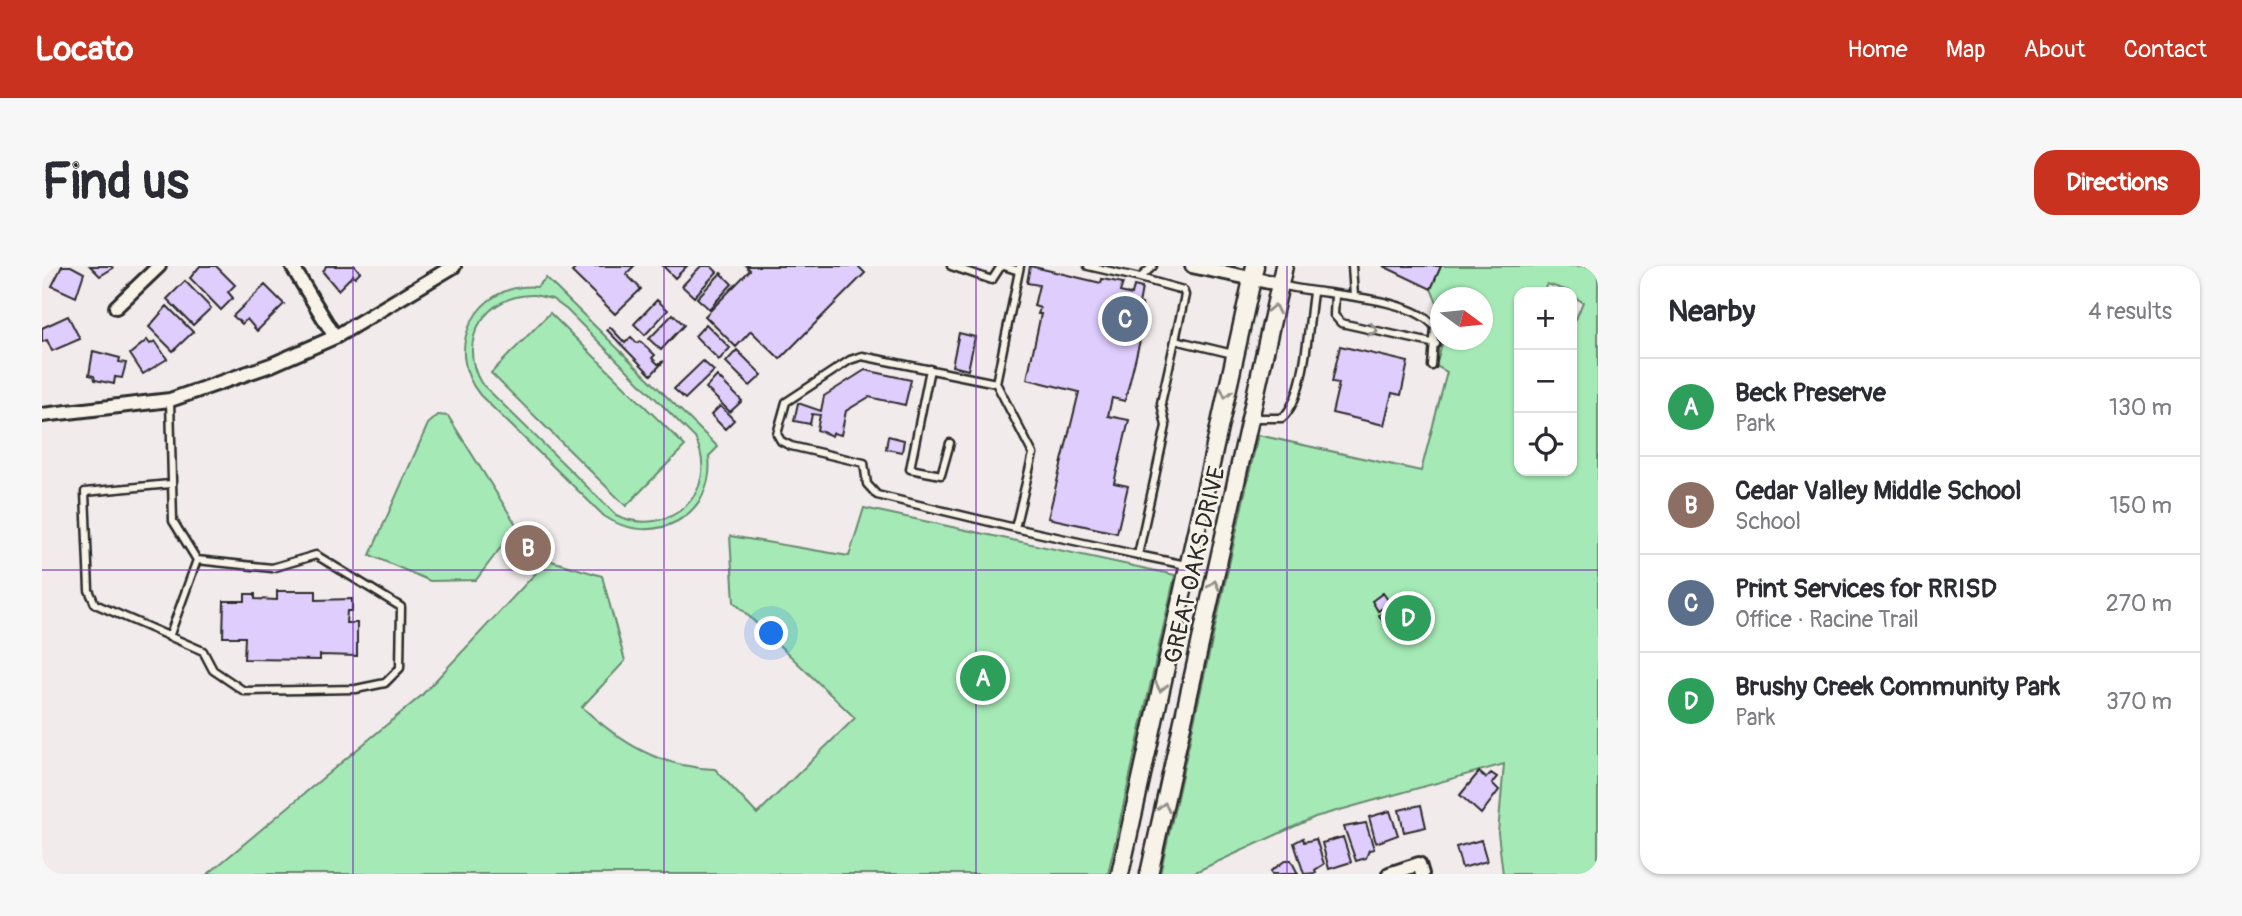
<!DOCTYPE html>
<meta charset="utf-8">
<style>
body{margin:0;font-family:Pangolin,sans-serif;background:#f7f7f7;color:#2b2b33}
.controls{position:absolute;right:21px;top:21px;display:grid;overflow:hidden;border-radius:14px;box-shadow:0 2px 5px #0004}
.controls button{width:63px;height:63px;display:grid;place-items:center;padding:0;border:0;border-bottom:2px solid #e1e1e2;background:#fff;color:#2b2b33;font:35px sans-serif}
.compass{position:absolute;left:1388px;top:21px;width:63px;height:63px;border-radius:50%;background:#fff;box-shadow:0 2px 5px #0004;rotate:105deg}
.you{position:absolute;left:730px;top:368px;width:24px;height:24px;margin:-18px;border:5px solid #fff;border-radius:50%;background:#1a73e8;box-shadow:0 0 0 10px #1a73e833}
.badge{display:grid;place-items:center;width:46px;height:46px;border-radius:50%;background:#c8321e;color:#fff;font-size:23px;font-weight:700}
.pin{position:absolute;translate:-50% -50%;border:4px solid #fff;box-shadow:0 2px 7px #0006}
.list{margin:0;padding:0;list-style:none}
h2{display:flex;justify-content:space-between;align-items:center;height:91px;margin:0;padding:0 28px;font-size:30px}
h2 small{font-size:23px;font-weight:400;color:#7c7c81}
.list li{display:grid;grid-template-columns:46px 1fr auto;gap:21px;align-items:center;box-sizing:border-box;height:98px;padding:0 28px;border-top:2px solid #e1e1e2}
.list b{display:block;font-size:26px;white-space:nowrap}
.list p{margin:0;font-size:23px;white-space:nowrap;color:#7c7c81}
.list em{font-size:23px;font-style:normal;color:#7c7c81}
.icon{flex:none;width:38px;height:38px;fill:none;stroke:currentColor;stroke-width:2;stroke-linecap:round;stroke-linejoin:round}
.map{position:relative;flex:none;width:1556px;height:608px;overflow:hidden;border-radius:21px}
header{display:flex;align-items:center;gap:42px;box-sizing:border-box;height:98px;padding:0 35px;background:#c8321e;color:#fff}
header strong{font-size:33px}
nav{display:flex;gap:38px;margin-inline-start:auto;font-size:24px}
.intro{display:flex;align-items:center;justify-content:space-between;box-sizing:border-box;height:168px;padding:0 42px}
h1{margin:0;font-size:49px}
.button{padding:18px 32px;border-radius:21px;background:#c8321e;color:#fff;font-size:24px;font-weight:700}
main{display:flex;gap:42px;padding:0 42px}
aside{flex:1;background:#fff;border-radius:21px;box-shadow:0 2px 5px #0004}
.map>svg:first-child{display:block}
.green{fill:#a5eab6;stroke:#688a70;stroke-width:2;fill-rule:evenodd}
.building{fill:#dfcdfe;stroke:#2b2b2b;stroke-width:2}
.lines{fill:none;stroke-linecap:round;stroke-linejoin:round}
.lane-casing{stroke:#2b2b2b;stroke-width:11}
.street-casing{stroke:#2b2b2b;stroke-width:18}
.secondary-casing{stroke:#2b2b2b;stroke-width:21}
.lane{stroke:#f7f3e8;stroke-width:6}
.street{stroke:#f7f3e8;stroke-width:12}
.secondary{stroke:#f7f3e8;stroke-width:16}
.oneway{stroke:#918f8a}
.grid{fill:none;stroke:#7b2cbf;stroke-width:2;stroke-opacity:0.55}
.labels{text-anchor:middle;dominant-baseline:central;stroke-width:5;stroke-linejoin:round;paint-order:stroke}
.street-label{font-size:24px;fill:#2b2b2b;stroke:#f7f3e8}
</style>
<header>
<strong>Locato</strong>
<nav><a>Home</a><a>Map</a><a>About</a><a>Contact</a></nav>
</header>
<div class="intro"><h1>Find us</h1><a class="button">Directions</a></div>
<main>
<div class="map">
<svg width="1556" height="608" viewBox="0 0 1556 608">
<rect width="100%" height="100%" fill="#f2ebec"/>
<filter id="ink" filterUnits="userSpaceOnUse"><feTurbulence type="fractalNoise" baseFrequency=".0143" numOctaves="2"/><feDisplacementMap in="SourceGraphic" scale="14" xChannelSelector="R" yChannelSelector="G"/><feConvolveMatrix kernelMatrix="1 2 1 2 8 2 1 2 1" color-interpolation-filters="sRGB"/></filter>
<g filter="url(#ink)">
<path class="green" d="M1399,0h157v608h-95l-5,-41 6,-69 -189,53 -124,57h-31l98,-439 163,36 26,-99 -11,-6 7,-25 39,-1v-42h-42v12l-9,-21zM1505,18l25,8v4l11,6 -7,17 -4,-1v153h-53v-179h24z
M504,12l172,169 -9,9c7,61 -57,93 -105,60l-124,-121c-39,-47 -2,-114 57,-108zM492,29l18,4 15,11 128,128c27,54 -26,102 -79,77l-135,-132c-25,-43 5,-89 53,-88z
M508,47l135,133 -59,60 -135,-133z
M396,149l10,1 69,110 -41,54 -46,1 -60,-26 58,-131z
M822,242l311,67 -67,299h-900l213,-178 127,-136 54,16 23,85 -43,46c40,37 78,60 133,62l42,45 98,-96 -121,-116 -4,-66 119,20z"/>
<path class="building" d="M20,0h9l13,7 -8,24 -24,-11z
M48,0h21l2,2 -13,8z
M158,0h16l19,19 -7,7 5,6 -12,12 -31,-32z
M313,0l5,6 -5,5 -2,-2 -15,15 -15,-18 3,-6z
M536,0h56l-8,8 15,15 -26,25 -43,-42z
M621,0h24l-12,12z
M659,0h10l6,6 -23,25 -12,-11z
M704,0h112l7,7 -85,86 -29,-28 -15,16 -31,-31 45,-46z
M988,0l71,17 1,-4 21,4 -3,9 12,3 2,-9 8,2 -3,16h3l1,12h3l-21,85 -13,-3 -4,18 21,4 -15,63 14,3 -11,47 -69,-15 31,-126 -52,-13 14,-65h-3l2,-6 -6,-2 5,-21 -12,-2z
M1341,0h58l-10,23z
M679,7l11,11 -23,25 -12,-11z
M143,15l26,27 -18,17 -26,-26z
M223,19l19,19 -27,27 -10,-12 -5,5 -9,-8z
M615,34l11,10 -23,25 -11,-11z
M125,40l26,26 -20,19 -24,-24z
M631,48l11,11 -23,25 -12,-11z
M26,50l12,23 -28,12 -5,-11 -5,2v-14z
M664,58l24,24 -11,12 -24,-24z
M568,61l15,16 6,-6 6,6 3,-2 15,14 -3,3 6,6 6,-3 -13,14 -44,-45z
M917,67l16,4 -7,33 -16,-4z
M105,74l3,4 5,-3 12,18 -24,15 -13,-20z
M1298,80l68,16 -7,33 -9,-2 -8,32 -52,-12 7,-30 -7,-1z
M695,84l25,25 -12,11 -24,-24z
M51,85l27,7 -1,4 7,1 -4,15 -7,-1 -1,7 -19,-4 -1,-4 -5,-1z
M661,95l11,10 -29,28 -11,-10z
M823,104l46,10 -6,25 -36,-8 -23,14 -5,24 -8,-2 -1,3 -15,-6 3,-15 -8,-1 -2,10 -16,-3 4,-18 23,8 3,-15z
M675,110l25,25 -12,11 -24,-24z
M678,140l14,14 -9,9 -14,-14z
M846,170l16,4 -2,12 -16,-3z
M235,325h39v9l36,-1v12h-5l-1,12h11v33l-37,-1v5l-76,-1 1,-22h-22l1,-36h21v-7h10v5l22,1z
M1341,327l7,10 -12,8 -6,-10z
M1352,340l7,11 -15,10 -7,-12z
M1437,506l7,6 5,-5 6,4 -5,6 7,7 -18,24 -21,-19z
M1379,539l5,22 -22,5 -5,-22z
M1348,545l8,24 -22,8 -7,-26z
M1324,557l8,26 -5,1 -3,8 -10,3 -12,-34z
M1301,571l8,25 -22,7 -7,-26z
M1261,572l1,4 12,-3 8,25 -9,6 1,3 -12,1 -10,-31z
M1439,574l6,21 -25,7 -6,-21z
M1244,594h5l7,14h-26l-1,-3z"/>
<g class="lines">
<g class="lane-casing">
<path id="lane" d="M909,0l41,14 9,-14
M962,0l15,5
M978,0l-24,117 37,71 -18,74 123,27
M1046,0l52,12 13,-12
M1310,0l2,30
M1098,12l43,12 2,5 -10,45
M1239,19c40,11 129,10 154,42l-3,39
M1293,29l-1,20 7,8 95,21
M888,103l-20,100 31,6 9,-32
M954,117l-134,-27 -12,4 -64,42 -9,32 4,7 10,5 73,17 3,21 10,11 138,33
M1209,152h31c24,-20 26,-93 31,-125
M128,218l-85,8 4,98 6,14 108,47 10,19 31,21 112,-2 29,-6 15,-15 1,-61 -85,-52 -44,13 -75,-8 -24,-39 -3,-121
M1144,299l-48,-10 28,-129 -5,-23 14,-63 58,14
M127,371l28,-77"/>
</g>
<g class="street-casing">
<path id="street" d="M250,0l43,71
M1150,0l87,18
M74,41l43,-41
M0,149l128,-15 101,-35 64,-28 119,-71
M1347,608l30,-10 3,10"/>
</g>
<g class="secondary-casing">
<path id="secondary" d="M1078,608l135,-608
M1107,608l135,-608"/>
</g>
<use href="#lane" class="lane"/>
<use href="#street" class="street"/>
<use href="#secondary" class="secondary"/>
</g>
<defs><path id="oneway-chevron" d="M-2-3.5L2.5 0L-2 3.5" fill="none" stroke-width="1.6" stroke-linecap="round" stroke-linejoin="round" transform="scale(1.75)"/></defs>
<g class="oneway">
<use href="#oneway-chevron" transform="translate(1232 43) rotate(-78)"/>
<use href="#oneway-chevron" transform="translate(1331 64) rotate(13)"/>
<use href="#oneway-chevron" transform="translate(1184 127) rotate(103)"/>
<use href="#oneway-chevron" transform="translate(1172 319) rotate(-77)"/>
<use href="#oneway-chevron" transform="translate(1119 421) rotate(102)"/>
<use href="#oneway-chevron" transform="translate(1122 541) rotate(-77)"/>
</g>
</g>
<path class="grid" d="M311,0v608M622,0v608M934,0v608M1245,0v608M0,304h1556"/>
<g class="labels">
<g class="street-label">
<text transform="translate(1153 299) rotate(-77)">GREAT OAKS DRIVE</text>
</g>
</g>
</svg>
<div class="controls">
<button>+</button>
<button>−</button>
<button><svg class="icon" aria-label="locate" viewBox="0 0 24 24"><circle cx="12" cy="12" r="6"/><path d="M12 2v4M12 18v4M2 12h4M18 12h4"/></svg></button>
</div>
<svg class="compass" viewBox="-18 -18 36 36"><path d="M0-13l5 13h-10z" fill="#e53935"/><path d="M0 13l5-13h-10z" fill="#7c7c81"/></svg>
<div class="you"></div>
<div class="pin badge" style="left:941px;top:412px;background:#2e9e5b">A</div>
<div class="pin badge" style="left:486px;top:282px;background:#8d6e63">B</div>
<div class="pin badge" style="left:1083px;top:53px;background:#5c6f8a">C</div>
<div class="pin badge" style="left:1366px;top:352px;background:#2e9e5b">D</div>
</div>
<aside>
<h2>Nearby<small>4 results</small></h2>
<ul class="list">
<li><span class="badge" style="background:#2e9e5b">A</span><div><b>Beck Preserve</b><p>Park</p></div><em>130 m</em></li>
<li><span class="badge" style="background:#8d6e63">B</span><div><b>Cedar Valley Middle School</b><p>School</p></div><em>150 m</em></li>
<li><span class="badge" style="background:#5c6f8a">C</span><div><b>Print Services for RRISD</b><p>Office · Racine Trail</p></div><em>270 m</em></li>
<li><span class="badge" style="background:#2e9e5b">D</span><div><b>Brushy Creek Community Park</b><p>Park</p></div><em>370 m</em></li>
</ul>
</aside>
</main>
